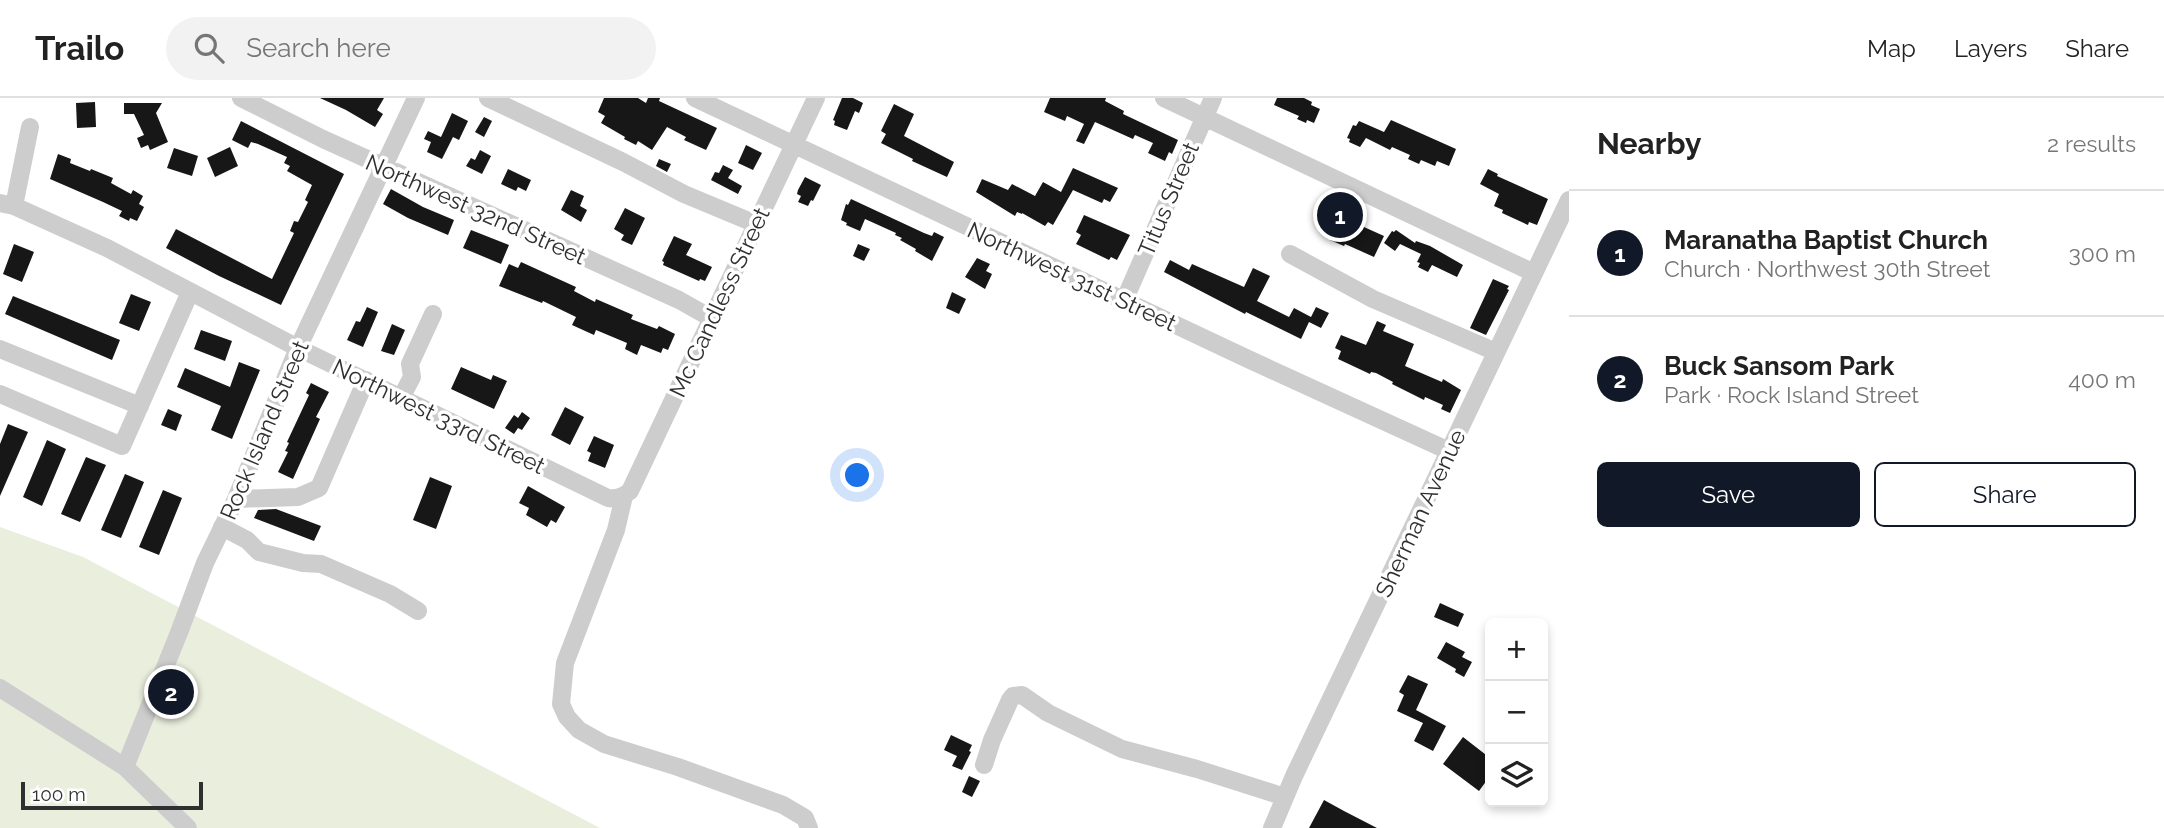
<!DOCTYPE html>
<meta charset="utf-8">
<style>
body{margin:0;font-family:Raleway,sans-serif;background:#f2f2f2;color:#222}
.controls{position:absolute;right:21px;bottom:21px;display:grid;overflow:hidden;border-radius:10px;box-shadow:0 4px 10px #0003}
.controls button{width:63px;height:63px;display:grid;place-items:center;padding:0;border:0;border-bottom:2px solid #e0e0e0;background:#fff;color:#222;font:35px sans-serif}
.scale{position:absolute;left:21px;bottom:18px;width:182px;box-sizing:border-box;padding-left:7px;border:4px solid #303030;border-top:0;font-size:19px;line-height:24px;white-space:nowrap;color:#303030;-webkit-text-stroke:5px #fff;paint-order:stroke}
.you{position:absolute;left:858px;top:378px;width:24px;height:24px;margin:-18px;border:5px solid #fff;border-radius:50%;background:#1a73e8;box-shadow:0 0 0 10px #1a73e833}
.badge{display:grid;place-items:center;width:46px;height:46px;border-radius:50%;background:#111827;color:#fff;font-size:23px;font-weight:700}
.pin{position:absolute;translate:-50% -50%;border:4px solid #fff;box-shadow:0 2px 7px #0006}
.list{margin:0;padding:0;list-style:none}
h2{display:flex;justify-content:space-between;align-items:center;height:91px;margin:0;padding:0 28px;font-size:30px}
h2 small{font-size:23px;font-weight:400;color:#767676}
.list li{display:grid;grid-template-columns:46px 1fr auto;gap:21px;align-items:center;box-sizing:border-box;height:126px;padding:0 28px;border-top:2px solid #e0e0e0}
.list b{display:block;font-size:26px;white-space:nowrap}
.list p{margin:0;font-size:23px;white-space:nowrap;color:#767676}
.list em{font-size:23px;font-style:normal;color:#767676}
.actions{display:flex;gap:14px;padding:21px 28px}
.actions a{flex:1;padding:16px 0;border:2px solid #111827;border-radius:10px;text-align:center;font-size:24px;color:#111827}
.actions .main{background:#111827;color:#fff}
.icon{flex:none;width:38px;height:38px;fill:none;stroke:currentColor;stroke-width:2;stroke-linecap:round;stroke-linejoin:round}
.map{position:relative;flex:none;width:1569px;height:730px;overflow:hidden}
header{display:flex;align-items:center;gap:42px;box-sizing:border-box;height:98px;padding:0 35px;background:#fff;border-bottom:2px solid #e0e0e0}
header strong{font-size:33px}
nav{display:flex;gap:38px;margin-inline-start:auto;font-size:24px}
.search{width:490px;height:63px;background:#f2f2f2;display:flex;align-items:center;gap:18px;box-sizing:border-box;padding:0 24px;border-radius:38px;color:#767676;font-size:26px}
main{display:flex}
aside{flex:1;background:#fff}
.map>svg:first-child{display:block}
.green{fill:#eaeedd}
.building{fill:#171717}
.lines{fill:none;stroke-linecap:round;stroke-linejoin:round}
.minor{stroke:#cdcdcd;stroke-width:18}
.labels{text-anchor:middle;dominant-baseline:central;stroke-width:7;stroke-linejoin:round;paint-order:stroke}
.street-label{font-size:23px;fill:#303030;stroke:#fff}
</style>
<header>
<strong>Trailo</strong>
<div class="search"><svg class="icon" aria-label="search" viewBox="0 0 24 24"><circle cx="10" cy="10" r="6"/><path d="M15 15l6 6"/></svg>Search here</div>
<nav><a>Map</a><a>Layers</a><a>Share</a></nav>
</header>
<main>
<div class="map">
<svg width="1569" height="730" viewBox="0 0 1569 730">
<rect width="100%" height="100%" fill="#fff"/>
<path class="green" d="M0,429l83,30 517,271h-600z"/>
<path class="building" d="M320,0h64l-7,12 6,4 -8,13 -29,-17z
M604,0h34l8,5 2,-5h12l-1,3 58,27 -11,22 -22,-10 2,-3 -19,-10 -15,23 -14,-9 -2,4 -12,-6 1,-2 -24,-14 4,-7 -7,-4z
M842,0h11l10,5 -4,10 -4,-2 -8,19 -13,-5 1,-4 -2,-1z
M1050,0h56l-1,3 19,10 -1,3 55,26 -6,14 -3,-2 -4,9 -17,-8 5,-10 -18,-8 -2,4 -38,-17 -11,22 -8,-3 8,-17 -17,-8 -2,5 -21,-9z
M1277,0h27l8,4 -1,3 9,4 -6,14 -7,-3 -1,3 -9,-4 2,-3 -25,-11z
M95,4l1,25 -19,1 -1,-25z
M124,5h38l-6,10 12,29 -18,8 -2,-5 -7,3 -4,-10 7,-3 -10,-21h-10z
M894,6l20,10 -10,22 50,26 -7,15 -35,-16 1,-2 -32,-16 5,-9 -5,-3z
M452,15l16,8 -9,19 -6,-3 -11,22 -15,-7 4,-10 -7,-3 4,-8 13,6z
M484,19l8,4 -8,16 -9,-5z
M1391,22l65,29 -7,17 -12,-5 -2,5 -14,-6 -2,4 -11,-5 2,-4 -18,-8 -2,3 -24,-12 -6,9 -11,-5 1,-3 -3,-1 6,-13 3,1 3,-5 25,11z
M241,23l103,53 -63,131 -62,-29 -53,-28 10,-19 96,50 22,-46 -4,-2 4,-10 4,1 10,-20 -3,-2 7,-15 -25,-14 3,-5 -6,-3 3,-6 -29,-13 -7,-2 -3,6 -16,-8z
M746,47l16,8 -9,17 -15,-7z
M230,49l8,19 -23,11 -8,-19z
M174,50l24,8 -6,20 -25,-8z
M480,52l11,6 -9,18 -16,-8 5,-8 4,2z
M58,56l13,5 -1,4 20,8 1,-2 22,9 -2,5 20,11 2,-4 10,6 -4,8 5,3 -7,14 -7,-3 -1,3 -10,-5 3,-5 -19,-9 -53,-23z
M659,61l12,5 -4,8 -11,-6z
M723,67l10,5 -5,8 14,8 -4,8 -27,-14 4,-8 4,1z
M1073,70l45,20 -8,14 -6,-3 -2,4 -29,-13 -20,35 -5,-3 -3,4 -23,-13v1l-5,-2 -2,4 -39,-24 6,-13 26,11 4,-6 23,12 8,-14 18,10z
M508,71l23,11 -5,11 -8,-4 -2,4 -15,-7z
M1488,71l10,5 -1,2 51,23 -11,26 -8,-3 -1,3 -26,-12 1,-3 -9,-4 5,-12 -19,-10z
M805,79l16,8 -8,16 -2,-1 -3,6 -10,-4 3,-6 -4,-2 1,-4z
M391,91l32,18 31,13 -6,15 -40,-17 -25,-14z
M571,92l13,6 -4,10 7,4 -6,12 -20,-12z
M851,101l73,34 8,3 2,-4 10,5 -12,24 -17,-10 1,-2 -16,-9 2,-2 -7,-3 1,-2 -31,-14 -5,12 -14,-6 1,-2 -6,-3 5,-16 2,1z
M1328,101l31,15 -4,9 29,13 -10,21 -29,-13 -1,2 -14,-6 7,-13 -18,-8z
M625,110l20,10 -13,27 -11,-5 3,-5 -10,-6z
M1084,117l46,20 -13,25 -6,-3 -2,3 -33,-16 5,-9 -5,-3z
M471,132l38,15 -8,19 -38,-16z
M1396,132l19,13 1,-2 14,5 33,19 -6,12 -25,-12 -4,7 -10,-5 2,-4 -3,-1 4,-8 -21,-10 -5,7 -11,-8 8,-12 2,1z
M674,138l18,8 -6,11 26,12 -7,14 -5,-2 -1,2 -36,-16 1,-3 -2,-1z
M14,146l20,8 -12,30 -19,-8z
M858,146l12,5 -6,12 -11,-5z
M977,160l13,6 -4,7 6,3 -7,15 -20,-12z
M1170,162l19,10 3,-6 52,23 9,-19 17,8 -13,25 32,16 5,-9 17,9 5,-10 13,6 -8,15 -12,-6 -8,17 -55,-27 -1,2 -81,-42z
M521,164l55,25 -2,4 21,11 1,-3 37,16 -2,4 26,10 2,-3 16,8 -7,16 -5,-2 -2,5 -20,-8 -4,10 -12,-6 2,-6 -31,-13 -2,5 -22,-10 4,-8 -33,-16 -1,2 -43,-17 10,-22 9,4z
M1493,181l16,7 -2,3 2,1 -23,45 -16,-7z
M952,194l14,7 -7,15 -13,-6z
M131,196l20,8 -12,29 -20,-8z
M13,198l107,44 -8,20 -107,-46z
M367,209l11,5 -15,35 -16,-7 9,-19 4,1z
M1377,223l9,4 -3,6 31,13 -9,22 37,16 1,-3 18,11 -11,23 -9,-4 2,-4 -18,-8 -1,3 -32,-16 1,-2 -17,-9 -5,-1 -1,2 -32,-15 3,-8 -6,-3 6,-13 25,10z
M392,226l13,6 -11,25 -13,-4z
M201,232l31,11 -7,20 -31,-12z
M239,264l21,8 -28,69 -21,-9 10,-24 -44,-19 8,-19 45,19z
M461,269l30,13 2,-5 14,6 -13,28 -43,-20z
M311,285l18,9 -13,25 4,2 -27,60 -15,-7 10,-20 -3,-1 4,-8 -2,-1 22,-47 -3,-2z
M565,309l19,10 -14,28 -19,-10z
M168,311l14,6 -6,16 -15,-6z
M522,314l8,6 -8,12 -4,-2 -4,6 -9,-6 9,-13 4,3z
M8,326l20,8 -28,64v-52z
M594,338l20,9 -9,23 -17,-7 3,-8 -4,-2z
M47,342l19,9 -24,57 -19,-9z
M86,359l20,8 -26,57 -19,-8z
M125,376l19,8 -23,56 -20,-8z
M430,379l22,9 -16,43 -23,-9z
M528,388l37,21 -9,16 -5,-3 -4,7 -21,-12 3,-7 -10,-5z
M163,392l19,8 -23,57 -20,-8z
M276,411l45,17 -7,15 -60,-23 4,-8z
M1440,505l24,11 -6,13 -24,-10z
M1446,544l19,10 -3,5 10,5 -8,15 -9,-5 1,-3 -19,-11z
M1408,577l20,9 -12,26 30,16 -13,25 -19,-10 9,-18 -26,-12 7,-16 -5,-3z
M951,637l21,10 -3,6 2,1 -9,18 -10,-4 5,-10 -13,-6z
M1463,639l27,21v18l-11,15 -36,-27z
M969,678l11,5 -8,16 -10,-5z
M1324,702l20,11 33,17h-68z"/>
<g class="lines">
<path class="minor" d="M241,0l82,41 356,161 32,18
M488,0l135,64 61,32 72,30
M695,0l553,261 201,92
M1164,0l370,175
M0,105l14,3 93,42 191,100 310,150c9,1 15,-1 22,-7l186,-393
M14,108l16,-79
M1290,156l83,45 123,53
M1124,203l89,-203
M0,251l140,57
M0,296l122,52 68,-154
M401,300l11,-21 -2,-13 23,-50
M624,398l-8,34 -51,133 -4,41 6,13 12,13 25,14 74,23 105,38 22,13 4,10
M236,401l62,-2 21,-9 47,-108
M222,429l25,13 12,12 44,11 18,1 69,30 28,17
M0,590l125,79 63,61
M984,667l8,-25 18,-40 3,-4 9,-1 26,18 74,36 75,20 88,28
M125,669l55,-137 25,-67 31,-64 62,-151 118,-250
M1272,730l22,-52 275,-576"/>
</g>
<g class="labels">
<g class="street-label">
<text transform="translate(1168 101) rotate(-67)">Titus Street</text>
<text transform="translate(476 111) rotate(24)">Northwest 32nd Street</text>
<text transform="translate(1072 178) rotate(25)">Northwest 31st Street</text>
<text transform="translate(719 204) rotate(-65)">Mc Candless Street</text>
<text transform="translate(439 318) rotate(26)">Northwest 33rd Street</text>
<text transform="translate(264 332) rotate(-67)">Rock Island Street</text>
<text transform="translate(1420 415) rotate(-65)">Sherman Avenue</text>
</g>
</g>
</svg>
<div class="controls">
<button>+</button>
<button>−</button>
<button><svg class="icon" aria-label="layers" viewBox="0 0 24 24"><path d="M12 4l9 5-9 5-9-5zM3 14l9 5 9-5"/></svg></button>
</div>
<div class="scale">100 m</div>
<div class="you"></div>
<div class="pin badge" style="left:1340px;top:117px">1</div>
<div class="pin badge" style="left:171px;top:594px">2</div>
</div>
<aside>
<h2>Nearby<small>2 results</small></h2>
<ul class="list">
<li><span class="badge">1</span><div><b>Maranatha Baptist Church</b><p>Church · Northwest 30th Street</p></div><em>300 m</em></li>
<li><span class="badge">2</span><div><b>Buck Sansom Park</b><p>Park · Rock Island Street</p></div><em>400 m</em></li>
</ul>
<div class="actions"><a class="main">Save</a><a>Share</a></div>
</aside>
</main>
